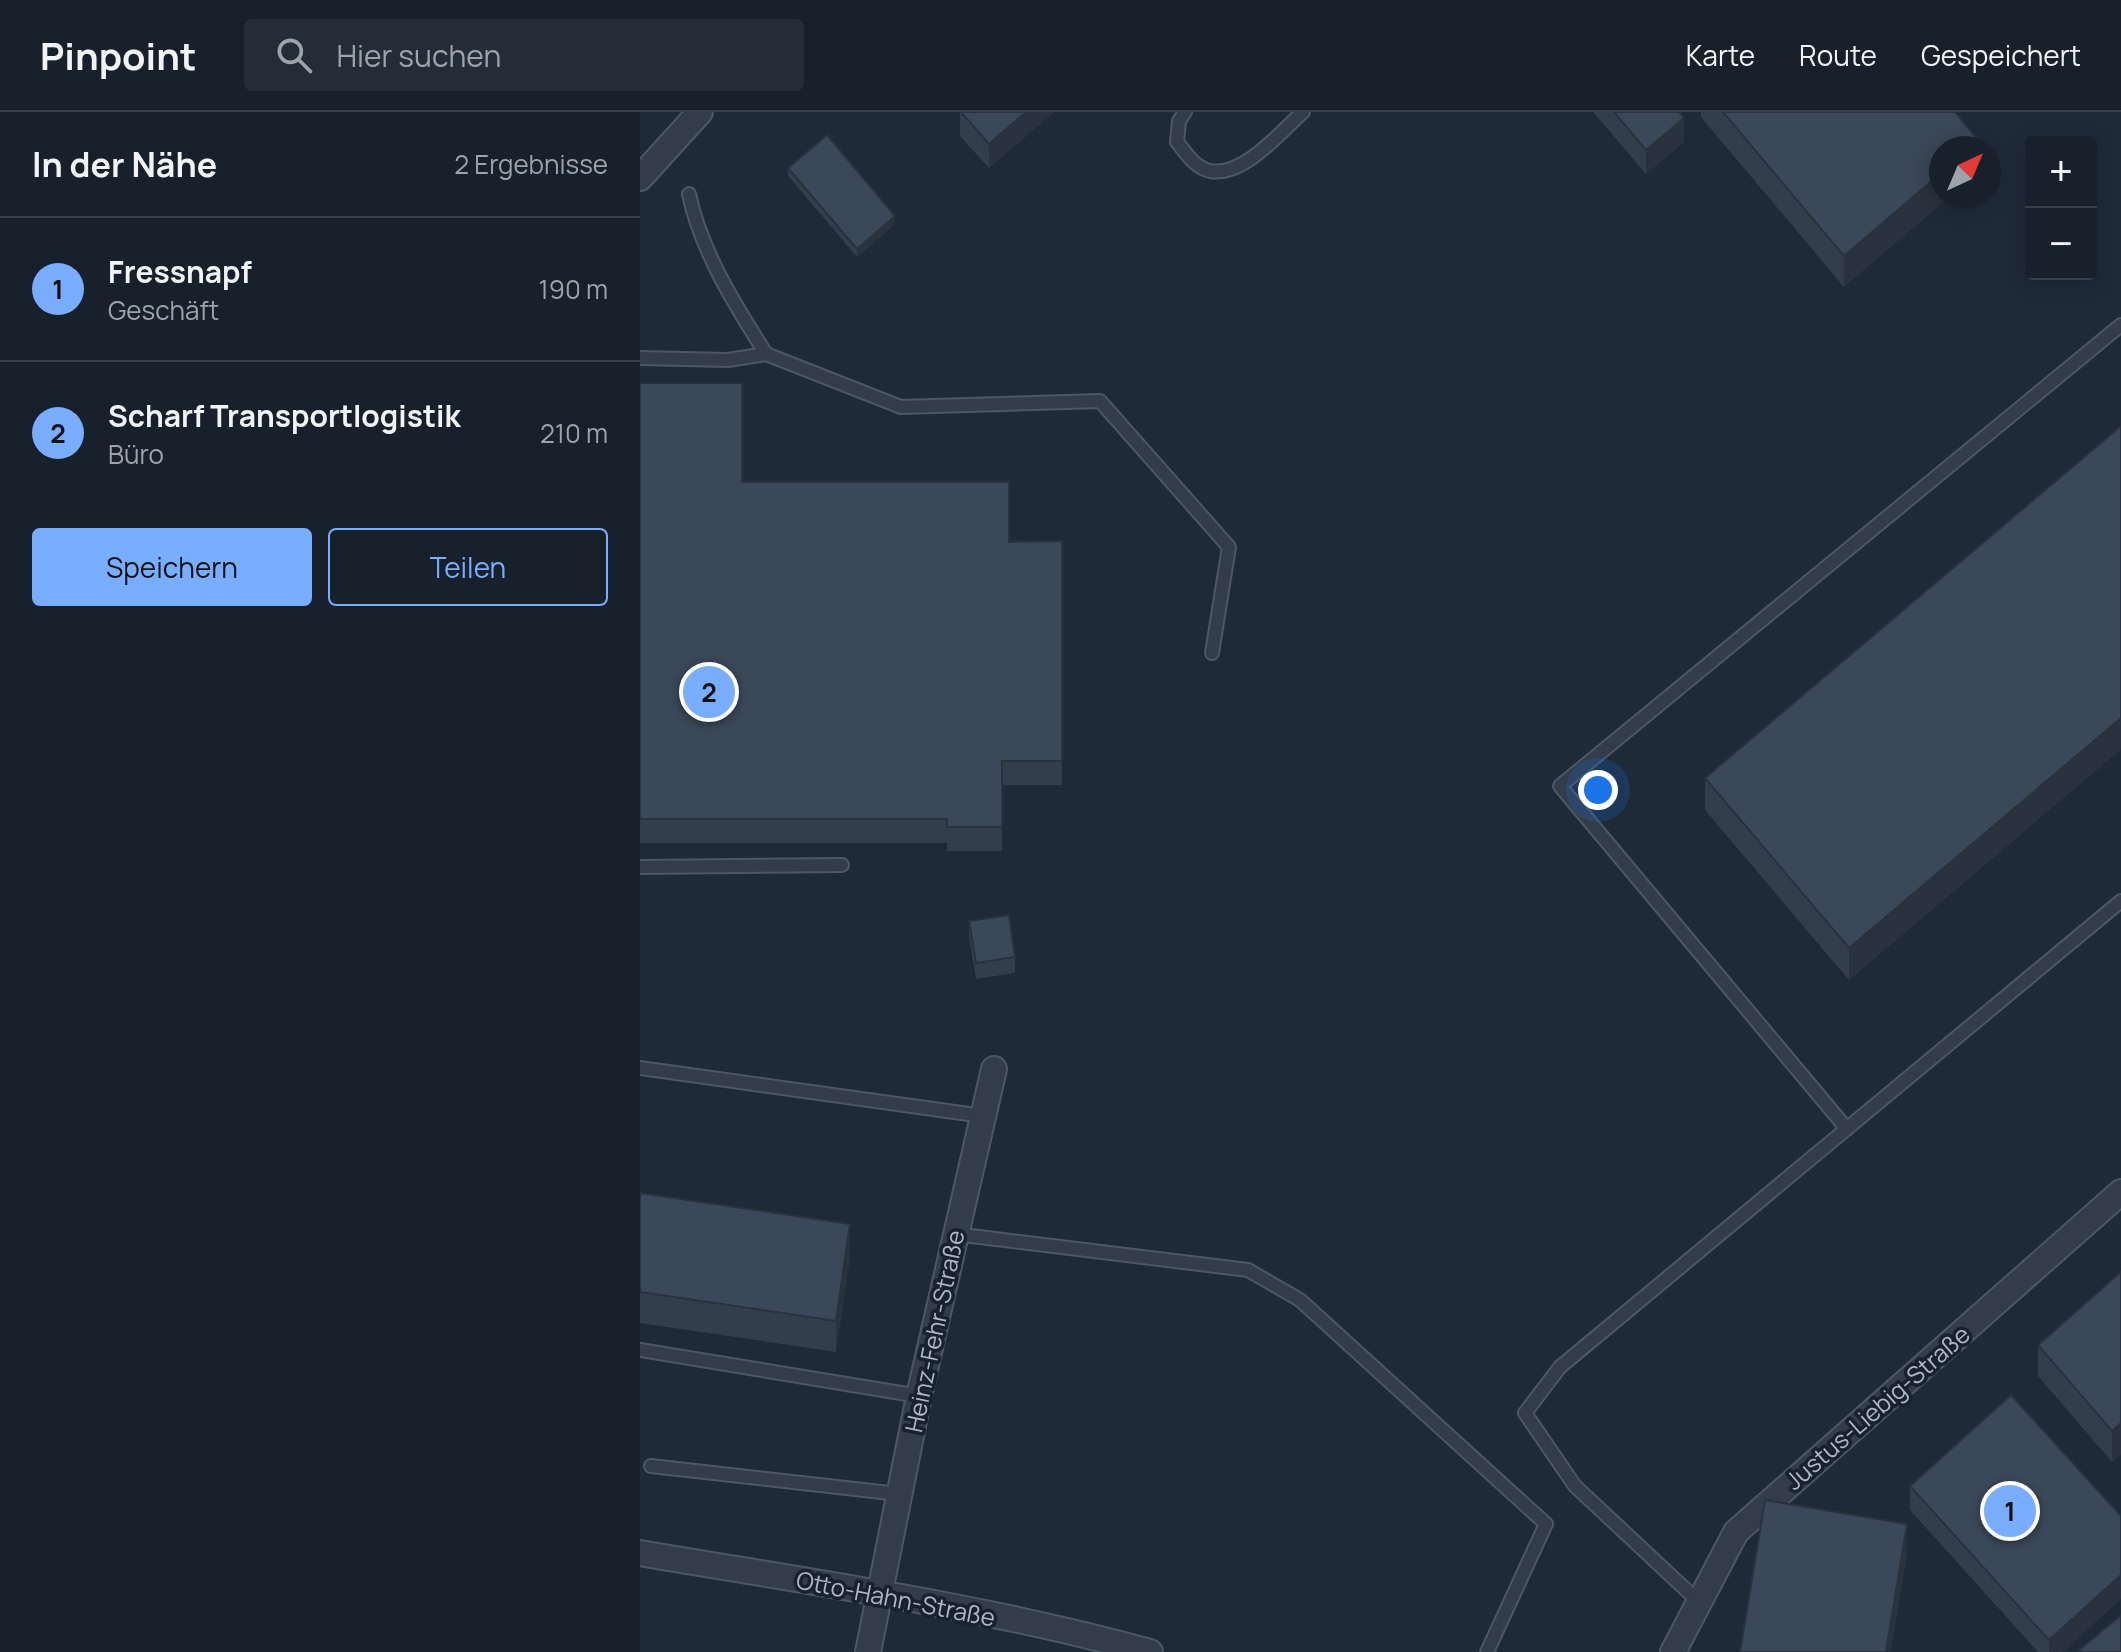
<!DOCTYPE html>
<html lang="de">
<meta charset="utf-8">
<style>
body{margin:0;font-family:Manrope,sans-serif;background:#242d37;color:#f1f3f6}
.controls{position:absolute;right:24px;top:24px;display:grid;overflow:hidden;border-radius:8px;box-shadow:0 4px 20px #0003}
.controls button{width:72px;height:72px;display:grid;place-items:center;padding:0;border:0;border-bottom:2px solid #363e47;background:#17202b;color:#f1f3f6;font:40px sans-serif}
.compass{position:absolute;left:1289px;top:24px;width:72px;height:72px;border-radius:50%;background:#17202b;box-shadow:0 4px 20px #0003;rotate:44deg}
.you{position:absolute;left:958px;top:678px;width:28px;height:28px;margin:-20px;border:6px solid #fff;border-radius:50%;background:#1a73e8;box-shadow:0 0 0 12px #1a73e833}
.badge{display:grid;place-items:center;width:52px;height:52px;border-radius:50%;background:#79adff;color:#111;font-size:26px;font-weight:700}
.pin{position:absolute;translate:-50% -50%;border:4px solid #fff;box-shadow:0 2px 8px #0006}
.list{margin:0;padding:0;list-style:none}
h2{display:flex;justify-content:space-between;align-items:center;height:104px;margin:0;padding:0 32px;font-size:34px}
h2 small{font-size:26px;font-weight:400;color:#9ea3a9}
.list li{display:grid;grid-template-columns:52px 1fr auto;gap:24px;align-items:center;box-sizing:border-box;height:144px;padding:0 32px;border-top:2px solid #363e47}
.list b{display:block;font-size:30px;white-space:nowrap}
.list p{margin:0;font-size:26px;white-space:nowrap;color:#9ea3a9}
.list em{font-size:26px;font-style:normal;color:#9ea3a9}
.actions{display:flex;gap:16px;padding:24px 32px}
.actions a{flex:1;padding:18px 0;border:2px solid #79adff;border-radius:8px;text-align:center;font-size:28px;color:#79adff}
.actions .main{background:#79adff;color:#111}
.icon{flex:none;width:44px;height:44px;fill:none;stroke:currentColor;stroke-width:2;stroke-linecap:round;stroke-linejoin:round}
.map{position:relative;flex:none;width:1481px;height:1540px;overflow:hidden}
header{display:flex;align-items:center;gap:48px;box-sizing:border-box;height:112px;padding:0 40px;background:#17202b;border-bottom:2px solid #363e47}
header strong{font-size:38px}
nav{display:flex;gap:44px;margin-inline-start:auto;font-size:28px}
.search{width:560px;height:72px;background:#242d37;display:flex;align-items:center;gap:20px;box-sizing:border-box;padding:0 28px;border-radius:8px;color:#9ea3a9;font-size:30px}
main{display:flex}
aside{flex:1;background:#17202b}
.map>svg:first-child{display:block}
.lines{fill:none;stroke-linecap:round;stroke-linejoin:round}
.lane-casing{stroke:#4d5764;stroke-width:16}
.street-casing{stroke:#4d5764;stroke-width:28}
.lane{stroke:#333c4a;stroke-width:12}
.street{stroke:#333c4a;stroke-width:24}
.wall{fill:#333e4d}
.shaded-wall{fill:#29323e}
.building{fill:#3b4859;stroke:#29323e;stroke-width:2}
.labels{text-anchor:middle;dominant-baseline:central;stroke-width:7;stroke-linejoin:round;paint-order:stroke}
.street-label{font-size:24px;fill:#adb7c6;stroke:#18212e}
</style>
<header>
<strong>Pinpoint</strong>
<div class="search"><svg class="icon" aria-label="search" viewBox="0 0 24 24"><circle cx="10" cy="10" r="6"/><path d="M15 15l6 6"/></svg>Hier suchen</div>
<nav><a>Karte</a><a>Route</a><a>Gespeichert</a></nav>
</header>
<main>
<aside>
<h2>In der Nähe<small>2 Ergebnisse</small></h2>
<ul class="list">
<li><span class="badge">1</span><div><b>Fressnapf</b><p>Geschäft</p></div><em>190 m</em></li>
<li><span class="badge">2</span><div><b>Scharf Transportlogistik</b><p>Büro</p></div><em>210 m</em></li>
</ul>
<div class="actions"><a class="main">Speichern</a><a>Teilen</a></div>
</aside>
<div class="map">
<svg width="1481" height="1540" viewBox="0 0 1481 1540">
<rect width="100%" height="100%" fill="#1f2a39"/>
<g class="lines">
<g class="lane-casing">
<path id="lane" d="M545,0l-6,9 -2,21c9,11 18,26 33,29 34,6 70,-39 93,-59
M126,242l135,53 199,-6 129,146 -17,106
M0,246l88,2 38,-6c-31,-49 -65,-103 -77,-160
M0,755l202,-2
M0,956l343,48
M1207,1017l-287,-343 561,-461
M315,1122l293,36 52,30 246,224 -59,128
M0,1238l279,46
M11,1354l248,28
M1058,1489l-123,-115 -50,-73 35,-46 561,-466"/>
</g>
<g class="street-casing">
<path id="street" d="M0,66l60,-66
M0,1441c170,29 344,53 510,99
M228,1540l51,-256 75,-327
M1033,1540l63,-120 385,-340"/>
</g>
<use href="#lane" class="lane"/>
<use href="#street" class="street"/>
</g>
<path class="wall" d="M320,0h94l-65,56 -29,-32z
M953,0h86l5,30 -38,32z
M1061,0h254l24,36 -135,139 -143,-170z
M148,56l107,56 -38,33 -69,-81z
M0,271l102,99 267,60 53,-1v244h-60v66h-55v-8h-307z
M1481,314v323l-272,231 -144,-170v-32z
M329,809l46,36v16l-39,6 -7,-42z
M0,1081l210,63 -14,96 -196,-29z
M1481,1160l-9,190 -74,-86v-31z
M1270,1374l153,166h-25l-128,-142z"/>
<path class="shaded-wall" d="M386,0h28l-65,56v-24z
M1044,6v24l-38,32v-24z
M1339,29v7h-8z
M1301,61v23h10l-107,91v-31z
M255,104v8l-38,33v-8z
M1481,606v31l-272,231v-32z
M210,1112v32l-14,96v-31z
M1481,1311v32l-9,7v-31z
M1267,1412v31l-16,97h-5z
M1481,1463v24l-58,53h-14v-12z"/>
<path class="building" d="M321,0h65l-37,32z
M974,0h65l5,6 -38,32z
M1083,0h232l24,29 -8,7h-30v25l-97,83z
M187,23l68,81 -38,33 -69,-81z
M0,271h102v99h267v60l53,-1v220h-60v66h-55v-8h-307z
M1481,314v292l-272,230 -144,-170z
M369,803l6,42 -39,6 -7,-42z
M0,1081l210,31 -14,97 -196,-29z
M1481,1160v151l-9,8 -74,-86z
M1371,1283l110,121v59l-72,65 -139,-154z
M1125,1388l142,24 -21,128h-146z
M1481,1503v37h-44z"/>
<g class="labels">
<g class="street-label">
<text transform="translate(294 1219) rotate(-78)">Heinz-Fehr-Straße</text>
<text transform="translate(1237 1295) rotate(-41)">Justus-Liebig-Straße</text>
<text transform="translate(256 1486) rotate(11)">Otto-Hahn-Straße</text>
</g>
</g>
</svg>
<div class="controls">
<button>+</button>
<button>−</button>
</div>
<svg class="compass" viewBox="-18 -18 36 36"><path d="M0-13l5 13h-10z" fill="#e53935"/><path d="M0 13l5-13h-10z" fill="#9ea3a9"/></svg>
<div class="you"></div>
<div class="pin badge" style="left:1370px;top:1399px">1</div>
<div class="pin badge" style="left:69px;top:580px">2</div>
</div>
</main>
